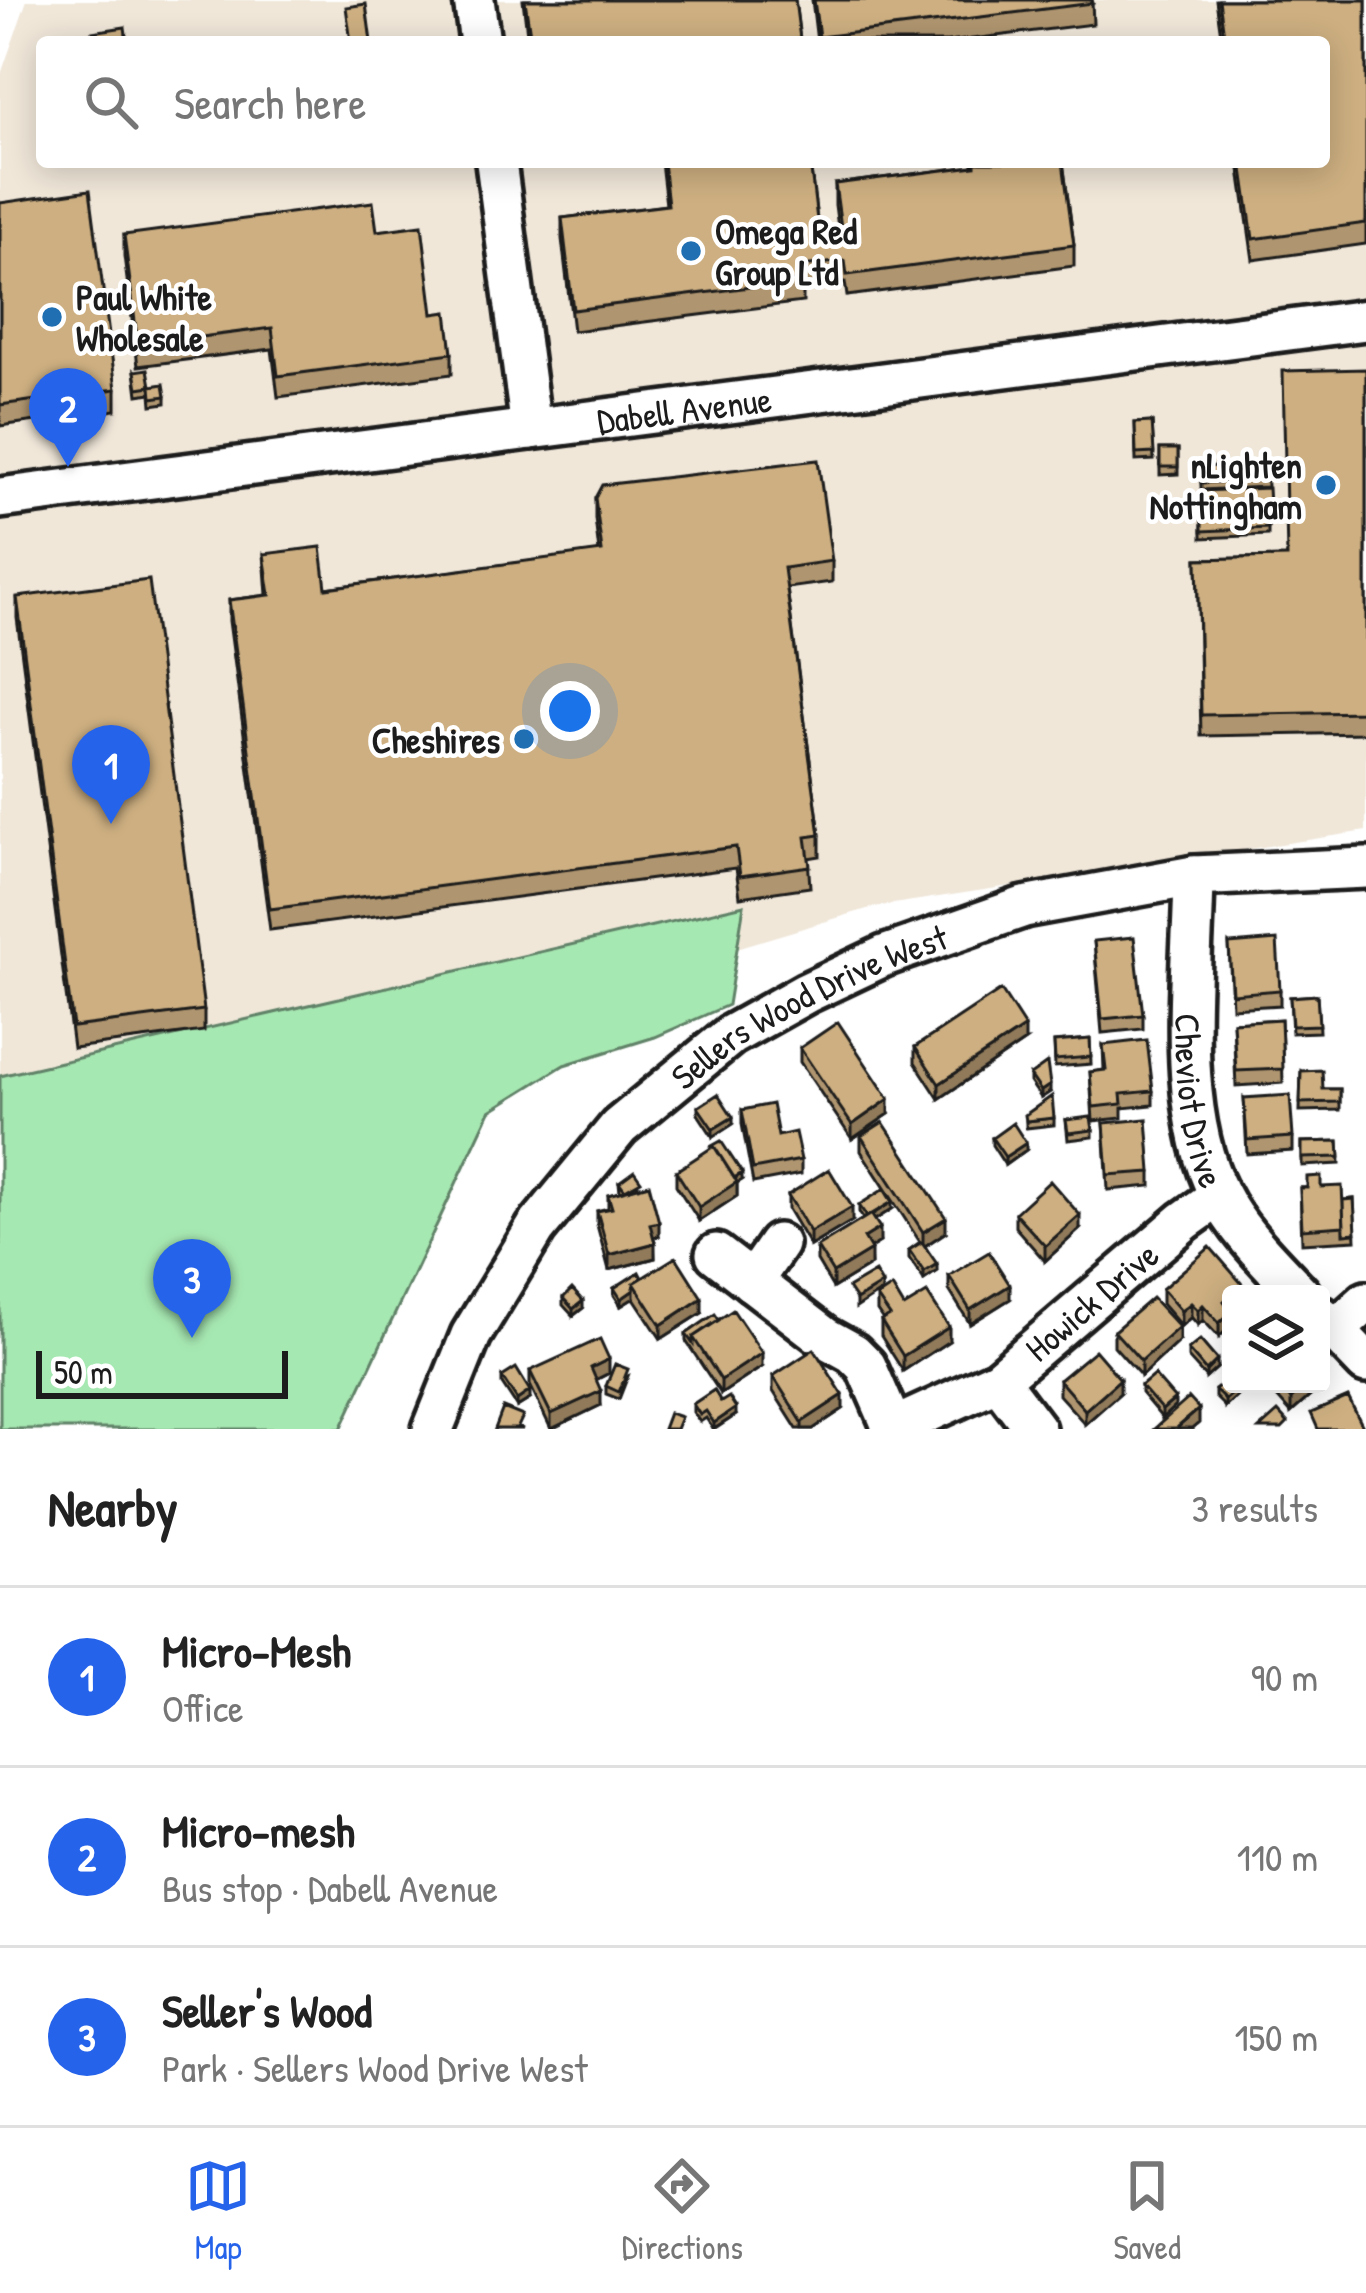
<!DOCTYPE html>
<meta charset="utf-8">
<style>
body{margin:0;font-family:"Patrick Hand",sans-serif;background:#f6f6f6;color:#222}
.controls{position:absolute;right:36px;bottom:36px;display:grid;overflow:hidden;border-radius:12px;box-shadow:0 6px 30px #0003}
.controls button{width:108px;height:108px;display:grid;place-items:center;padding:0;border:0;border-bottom:3px solid #e0e0e0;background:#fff;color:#222;font:60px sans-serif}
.scale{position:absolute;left:36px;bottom:30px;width:252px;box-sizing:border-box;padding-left:12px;border:6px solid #1c1c1c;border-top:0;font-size:33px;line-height:42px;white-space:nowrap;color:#1c1c1c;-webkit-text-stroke:9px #fff;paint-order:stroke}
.you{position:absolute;left:570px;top:711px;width:42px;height:42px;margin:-30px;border:9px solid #fff;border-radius:50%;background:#1a73e8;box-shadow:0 0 0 18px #1a73e833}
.badge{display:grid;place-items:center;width:78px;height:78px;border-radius:50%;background:#2563eb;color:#fff;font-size:39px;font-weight:700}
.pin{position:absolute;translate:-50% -99px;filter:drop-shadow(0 3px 6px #0008)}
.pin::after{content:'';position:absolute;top:63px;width:42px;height:36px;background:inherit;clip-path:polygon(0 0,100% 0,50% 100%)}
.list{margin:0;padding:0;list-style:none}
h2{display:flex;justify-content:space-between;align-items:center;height:156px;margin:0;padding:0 48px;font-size:51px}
h2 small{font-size:39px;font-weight:400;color:#767676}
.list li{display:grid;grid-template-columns:78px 1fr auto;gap:36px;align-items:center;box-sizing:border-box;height:180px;padding:0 48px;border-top:3px solid #e0e0e0}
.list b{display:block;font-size:45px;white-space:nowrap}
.list p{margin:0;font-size:39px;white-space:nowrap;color:#767676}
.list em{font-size:39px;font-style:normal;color:#767676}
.icon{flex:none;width:66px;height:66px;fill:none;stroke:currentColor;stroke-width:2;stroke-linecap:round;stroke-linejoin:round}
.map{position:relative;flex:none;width:1366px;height:1429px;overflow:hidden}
.search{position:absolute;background:#fff;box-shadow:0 6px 30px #0003;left:36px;right:36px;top:36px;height:132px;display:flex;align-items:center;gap:30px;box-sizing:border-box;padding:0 42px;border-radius:12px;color:#767676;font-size:45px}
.sheet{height:696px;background:#fff}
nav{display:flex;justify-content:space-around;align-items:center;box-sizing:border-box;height:168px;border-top:3px solid #e0e0e0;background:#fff;font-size:33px;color:#767676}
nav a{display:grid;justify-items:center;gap:6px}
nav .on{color:#2563eb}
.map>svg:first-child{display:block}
.built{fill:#f0e7d9;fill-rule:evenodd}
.green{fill:#a6e8b2;stroke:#618267;stroke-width:3}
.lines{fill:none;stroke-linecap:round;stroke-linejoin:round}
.street-casing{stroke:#1c1c1c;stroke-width:48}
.street{stroke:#fff;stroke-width:39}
.wall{fill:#b0966f;stroke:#1c1c1c;stroke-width:3}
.shaded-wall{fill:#907a5a;stroke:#1c1c1c;stroke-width:3}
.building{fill:#cdaf81;stroke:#1c1c1c;stroke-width:3}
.poi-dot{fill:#1f6fb2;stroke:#fff;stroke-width:4.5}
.labels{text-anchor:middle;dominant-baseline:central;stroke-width:9;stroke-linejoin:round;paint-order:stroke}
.poi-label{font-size:36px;font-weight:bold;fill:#1c1c1c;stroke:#fff;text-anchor:start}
.street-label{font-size:36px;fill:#1c1c1c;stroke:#fff}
</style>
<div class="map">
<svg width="1366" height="1429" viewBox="0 0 1366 1429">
<rect width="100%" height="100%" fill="#fff"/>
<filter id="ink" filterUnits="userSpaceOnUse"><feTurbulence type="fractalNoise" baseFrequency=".00833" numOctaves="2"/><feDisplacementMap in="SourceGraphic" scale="24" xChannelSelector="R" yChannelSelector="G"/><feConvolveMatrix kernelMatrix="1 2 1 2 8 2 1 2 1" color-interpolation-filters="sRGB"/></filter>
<g filter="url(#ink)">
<path class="built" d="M27,0h1339v831l-492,76 -201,60 -673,117v-1007zM42,42h1282v120h-1282z"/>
<path class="green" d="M744,905l-16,100 -73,32 -91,28 -74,46 -149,318h-341v-353z"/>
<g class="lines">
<g class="street-casing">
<g id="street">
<path d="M474,0l6,42"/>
<path d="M496,162l35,267"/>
<path id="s1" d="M0,498l1366,-178"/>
<path id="s2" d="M1194,876c-1,97 -20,231 25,318 19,38 52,69 81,100"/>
<path d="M716,1254l108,83 29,16 13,13 27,62"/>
<path d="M752,1282l26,-38"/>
<path d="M1321,1316l45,47"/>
<path d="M1335,1330l31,-28"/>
<path d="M998,1380l37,49"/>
<path id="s3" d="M433,1429l38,-94 65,-107 83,-101 112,-92 75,-42 78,-37 140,-49 170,-31 172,-8"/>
<path id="s4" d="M891,1429l107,-49 186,-159 35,-25"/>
</g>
</g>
<use href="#street" class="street"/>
</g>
<path class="wall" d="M523,0h272l5,42h-272z
M812,0h280l1,24 -146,18h-130z
M1216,0h150v244l-113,16 -14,-98h85v-120h-102z
M661,162h149l10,83 20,-2 -5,-38v-21l138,-18v-4h90l11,83v21l-227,30 -2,-14 -42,5v15l-230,29 -11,-92v-21l104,-13z
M0,203l116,186v21l-116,16z
M377,231l56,83 19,39v21l-174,23 -6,-48 -134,17 -14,-110v-21z
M1366,369v364l-165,3 -4,-177 89,-2z
M135,371l16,15 15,10v7l-14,2 -1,-12 -13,2z
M1152,422l2,38 -18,1 -1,-38z
M1160,449h18v25l-18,1z
M1266,464l1,23 -66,3v-23z
M1202,491l67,14v7l-66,3z
M595,498l237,63v21l-45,6 33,247v21l-12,2 2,29 -70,10 -4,-29 -466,62 -41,-309v-21l38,-5 -3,-41 62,34 273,-36 -4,-33z
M1268,512v23l-66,3v-23z
M17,597l187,413v21l-131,17 -56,-430z
M1094,941l49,74v14l-41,4z
M1229,944l51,46v15l-48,3z
M1317,995l2,37 -27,1 -2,-36z
M1281,1019l2,64 -47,3 -3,-64z
M1090,1039l1,25 -36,3 -1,-25z
M1025,1041l-86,58 -24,-37v-15z
M1103,1045l50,46v14l-31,3v10l-29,3 -3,-49 14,-2z
M800,1048l89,66 -37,25 -52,-77z
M1301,1071l22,18h17v21l-40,1z
M1030,1075l20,17 -9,6 -11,-16z
M1244,1098l49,39v14l-46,3z
M698,1107l35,17 -20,13 -15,-23z
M742,1110l36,26 23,24v14l-48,9 -11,-59z
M1054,1118v7l-28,3v-7z
M1066,1120l27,10v7l-25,3z
M1104,1123l47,49v14l-43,4z
M861,1136l85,96 -21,14 12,25 -13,9 -15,-22v-8l11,-8 -59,-91z
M992,1138l34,12 -21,15 -13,-20z
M1339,1141l1,23 -38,2v-24z
M676,1171l66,9 -5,3v13l-38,25 -23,-36z
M619,1182l22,4 18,50 -5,1 1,21 -46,12 -12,-45v-14l11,-3v-13l12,-3z
M1321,1187l22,13 11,-1 2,41 -54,3 -2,-55z
M788,1195l64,26 -42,25 -22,-37z
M859,1205l33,4 -17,11 5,22 -10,6 1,17 -38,23 -16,-27v-14l46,-28 -4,-7z
M1015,1213l65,16 -35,32 -30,-34z
M949,1276l61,23 -40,25 -21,-34z
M642,1278l60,35 -41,26 -27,-41 -13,8 -7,-11v-7z
M1162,1289l81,5h-12l-12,43 -16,-17 -5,5 -7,-8 -10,9 -19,-22z
M877,1297l27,10 45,34 -46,30 -22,-35v-15l2,-1 -6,-9z
M563,1298l20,10 -10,8 -10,-11z
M1114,1331l65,10 -38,35 -27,-30z
M686,1334l76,33 -41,27 -35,-53z
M1188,1350l29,18 -11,10 -18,-20z
M530,1371l79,2 -13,7 5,25 -50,24 -21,-44z
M628,1376l-9,23 -13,-5v-8z
M773,1376l70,33 -30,20h-16l-24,-38z
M502,1377l28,22 -13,8 -15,-23z
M1059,1380l61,13 -35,31 -26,-29z
M1246,1384v4l-21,19 -10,-10v-7z
M1265,1384h59l-33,29z
M1141,1386l34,20 -13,12 -21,-25z
M721,1402l15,13 -21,14h-2l-7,-11 -6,4 -7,-10v-8z"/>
<path class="shaded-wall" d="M1025,1027v14l-86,58v-15z
M1050,1085v7l-9,6v-7z
M889,1099v15l-37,25v-14z
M733,1117v7l-20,13v-8z
M1026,1143v7l-21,15v-8z
M742,1173v7l-5,3v13l-38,25v-14z
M892,1202v7l-25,16v-7z
M852,1207v14l-42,25v-14z
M1080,1215v14l-35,32v-15z
M946,1218v14l-23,15v-15z
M659,1222v14l-9,2v-14z
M880,1228v14l-16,10v-14z
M655,1243v15l-46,12v-15z
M871,1250v15l-38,23v-15z
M937,1264v7l-13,9v-8z
M882,1284v7l-26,17v-8z
M1010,1285v14l-40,25v-14z
M634,1290v8l-13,8v-7z
M702,1298v15l-41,26v-14z
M583,1301v7l-10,8v-7z
M1191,1303v14l-10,9v-15z
M1203,1305v15l-5,5v-15z
M1231,1312v14l-12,11v-14z
M949,1327v14l-46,30v-15z
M1179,1327v14l-38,35v-15z
M762,1353v14l-41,27v-14z
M609,1359v14l-18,9v-14z
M1217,1360v8l-11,10v-7z
M1324,1370v14l-33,29v-14l17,-15h13v-12z
M1120,1379v14l-35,31v-14z
M1243,1384h3v4l-21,19v-7z
M530,1391v8l-13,8v-7z
M601,1391v14l-50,24v-15z
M843,1395v14l-30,20h-11v-7z
M1175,1399v7l-13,12v-8z
M736,1408v7l-22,14v-6z
M1199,1409v14l-7,6h-14v-2z"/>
<path class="building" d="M525,0h270l5,39 -24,3h-245z
M814,0h278l1,3 -274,34z
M1219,0h147v223l-113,16 -11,-77h82v-120h-99z
M366,4l5,38h-20l-5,-35z
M125,27l2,15h-34l-1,-10z
M663,162h147l10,83 23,-3 -8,-58 140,-18v-4h88l11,83 -227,30 -2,-14 -44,5 2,14 -230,30 -11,-92 106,-13z
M90,190l26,199 -116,16v-202z
M373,202l4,29 45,-6 11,89 14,-2 5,41 -174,23 -6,-48 -134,17 -14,-110z
M148,369l3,17 -13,2 -3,-17z
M1366,369v343l-165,3 -4,-156 90,-2 -4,-186z
M164,384l2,12 -14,2 -1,-12z
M1152,422l2,31 -18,1 -1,-31z
M1160,449h18v18h-18z
M818,460l14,101 -48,7 36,267 -14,2 4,29 -70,10 -4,-29 -466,62 -41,-309 41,-5 -6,-41 57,-7 5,41 276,-37 -7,-53 7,-13z
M1266,464l1,16 -66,3v-16z
M1268,488l1,17 -66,2 -1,-16z
M1268,512v16l-66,3v-16z
M149,580l55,430 -131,17 -56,-430z
M1134,937l9,78 -41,4 -8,-78z
M1277,940l3,50 -48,4 -3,-50z
M1001,990l24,37 -86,57 -24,-37z
M1317,995l2,30 -27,1 -2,-29z
M1281,1019l2,50 -47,2 -3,-49z
M838,1022l51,77 -37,26 -52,-77z
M1090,1039l1,18 -36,3 -1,-18z
M1147,1040l6,51 -32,3 1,10 -29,3 -3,-35 16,-2 -3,-25z
M1047,1063l3,22 -9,6 -11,-16z
M1322,1070l1,19h17v13l-40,1 1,-32z
M718,1094l15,23 -20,12 -15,-22z
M1290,1095l3,42 -46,3 -3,-42z
M1052,1096l2,22 -28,3 -1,-6z
M772,1104l6,32 17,-4 6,28 -48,9 -11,-59z
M1091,1117l2,13 -25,3 -2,-13z
M1147,1119l4,53 -43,3 -4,-52z
M883,1122l63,96 -23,14 -62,-96z
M1013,1123l13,20 -21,14 -13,-19z
M721,1141l21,32 -8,5 -20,-32 -4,1z
M1339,1141l1,16 -38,1v-16z
M714,1146l23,36 -38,25 -23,-36z
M829,1169l23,38 -42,25 -22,-37z
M634,1171l7,10 -16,9 -6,-8z
M1321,1176v11l21,-1 2,40 -42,3 -2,-41h7v-11z
M1050,1181l30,34 -35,31 -30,-33z
M649,1184l10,38 -9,2 5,19 -46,12 -12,-44 15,-3 -4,-13z
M884,1189l8,13 -25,15 -8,-12z
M1354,1199l2,34 -12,1 -1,-34z
M871,1214l9,14 -16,10 7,12 -38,23 -16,-26z
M922,1242l15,22 -13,8 -15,-22z
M1210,1247l33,38 -19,16 7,11 -12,11 -16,-18 -5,5 -7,-7 -10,8 -19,-22z
M989,1252l21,33 -40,25 -21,-34z
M676,1257l26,41 -41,27 -27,-42z
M639,1272l3,6 -8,5v7l-13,9 -7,-11z
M875,1272l7,12 -26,16 -8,-12z
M892,1287l12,20 23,-14 22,34 -46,29 -22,-35 9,-5 -13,-19z
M572,1289l11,12 -10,8 -10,-11z
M1152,1298l27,29 -38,34 -27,-30z
M733,1310l29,43 -41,27 -28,-43z
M715,1314l4,6 -26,17v7l-7,-10z
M600,1339l9,20 -18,9 10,23 -50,23 -21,-43z
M1200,1340l17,20 -11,11 -18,-21z
M814,1349l29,46 -41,27 -29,-46z
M1095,1350l25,29 -35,31 -26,-30z
M615,1364l13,5 -9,23 -13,-6z
M516,1368l14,23 -13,9 -15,-23z
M1154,1375l21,24 -13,11 -21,-24z
M1231,1375v9h12l-18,16 -10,-10z
M1278,1384h30l-17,15z
M714,1390l7,12 8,-5 7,11 -22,15 -8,-12 -6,4 -7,-11z
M1348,1397l16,32h-46l-7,-16z
M1189,1398l10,11 -21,18 1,2h-25z
M503,1408l20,8 -5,11 5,2h-28z
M1278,1412l10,11 -6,6h-23z
M669,1413l12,4 -5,12h-13z"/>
</g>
<g class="poi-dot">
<circle cx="691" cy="251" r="12"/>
<circle cx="52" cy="317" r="12"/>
<circle cx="1326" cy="485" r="12"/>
<circle cx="524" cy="739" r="12"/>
</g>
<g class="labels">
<g class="poi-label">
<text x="715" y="230">Omega Red<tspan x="715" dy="41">Group Ltd</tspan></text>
<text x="76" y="296">Paul White<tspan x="76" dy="41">Wholesale</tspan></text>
<text x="1302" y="464" text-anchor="end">nLighten<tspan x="1302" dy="41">Nottingham</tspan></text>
<text x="500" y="739" text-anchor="end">Cheshires</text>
</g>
<g class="street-label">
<text stroke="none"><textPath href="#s1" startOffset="690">Dabell Avenue</textPath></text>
<text stroke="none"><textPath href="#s3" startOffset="585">Sellers Wood Drive West</textPath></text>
<text stroke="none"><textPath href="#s2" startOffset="225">Cheviot Drive</textPath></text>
<text stroke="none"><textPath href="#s4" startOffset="240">Howick Drive</textPath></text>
</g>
</g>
</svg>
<div class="controls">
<button><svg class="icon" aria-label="layers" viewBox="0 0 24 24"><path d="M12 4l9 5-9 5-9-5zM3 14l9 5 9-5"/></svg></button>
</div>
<div class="scale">50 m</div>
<div class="you"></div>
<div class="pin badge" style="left:111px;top:824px">1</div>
<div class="pin badge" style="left:68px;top:467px">2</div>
<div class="pin badge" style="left:192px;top:1338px">3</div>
<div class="search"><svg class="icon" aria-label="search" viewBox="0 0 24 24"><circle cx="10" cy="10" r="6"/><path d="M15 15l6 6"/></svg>Search here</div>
</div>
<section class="sheet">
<h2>Nearby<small>3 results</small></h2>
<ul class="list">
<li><span class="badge">1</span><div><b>Micro-Mesh</b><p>Office</p></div><em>90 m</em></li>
<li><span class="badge">2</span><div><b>Micro-mesh</b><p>Bus stop · Dabell Avenue</p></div><em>110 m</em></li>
<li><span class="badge">3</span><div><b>Seller's Wood</b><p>Park · Sellers Wood Drive West</p></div><em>150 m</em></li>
</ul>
</section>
<nav>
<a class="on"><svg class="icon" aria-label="map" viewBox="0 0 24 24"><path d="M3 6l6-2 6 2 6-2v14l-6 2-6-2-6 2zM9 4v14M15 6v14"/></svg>Map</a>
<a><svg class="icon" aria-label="directions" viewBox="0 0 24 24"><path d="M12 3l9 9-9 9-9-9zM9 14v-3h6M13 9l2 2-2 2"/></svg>Directions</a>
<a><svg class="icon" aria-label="saved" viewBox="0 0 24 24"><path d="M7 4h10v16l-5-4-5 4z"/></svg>Saved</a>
</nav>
